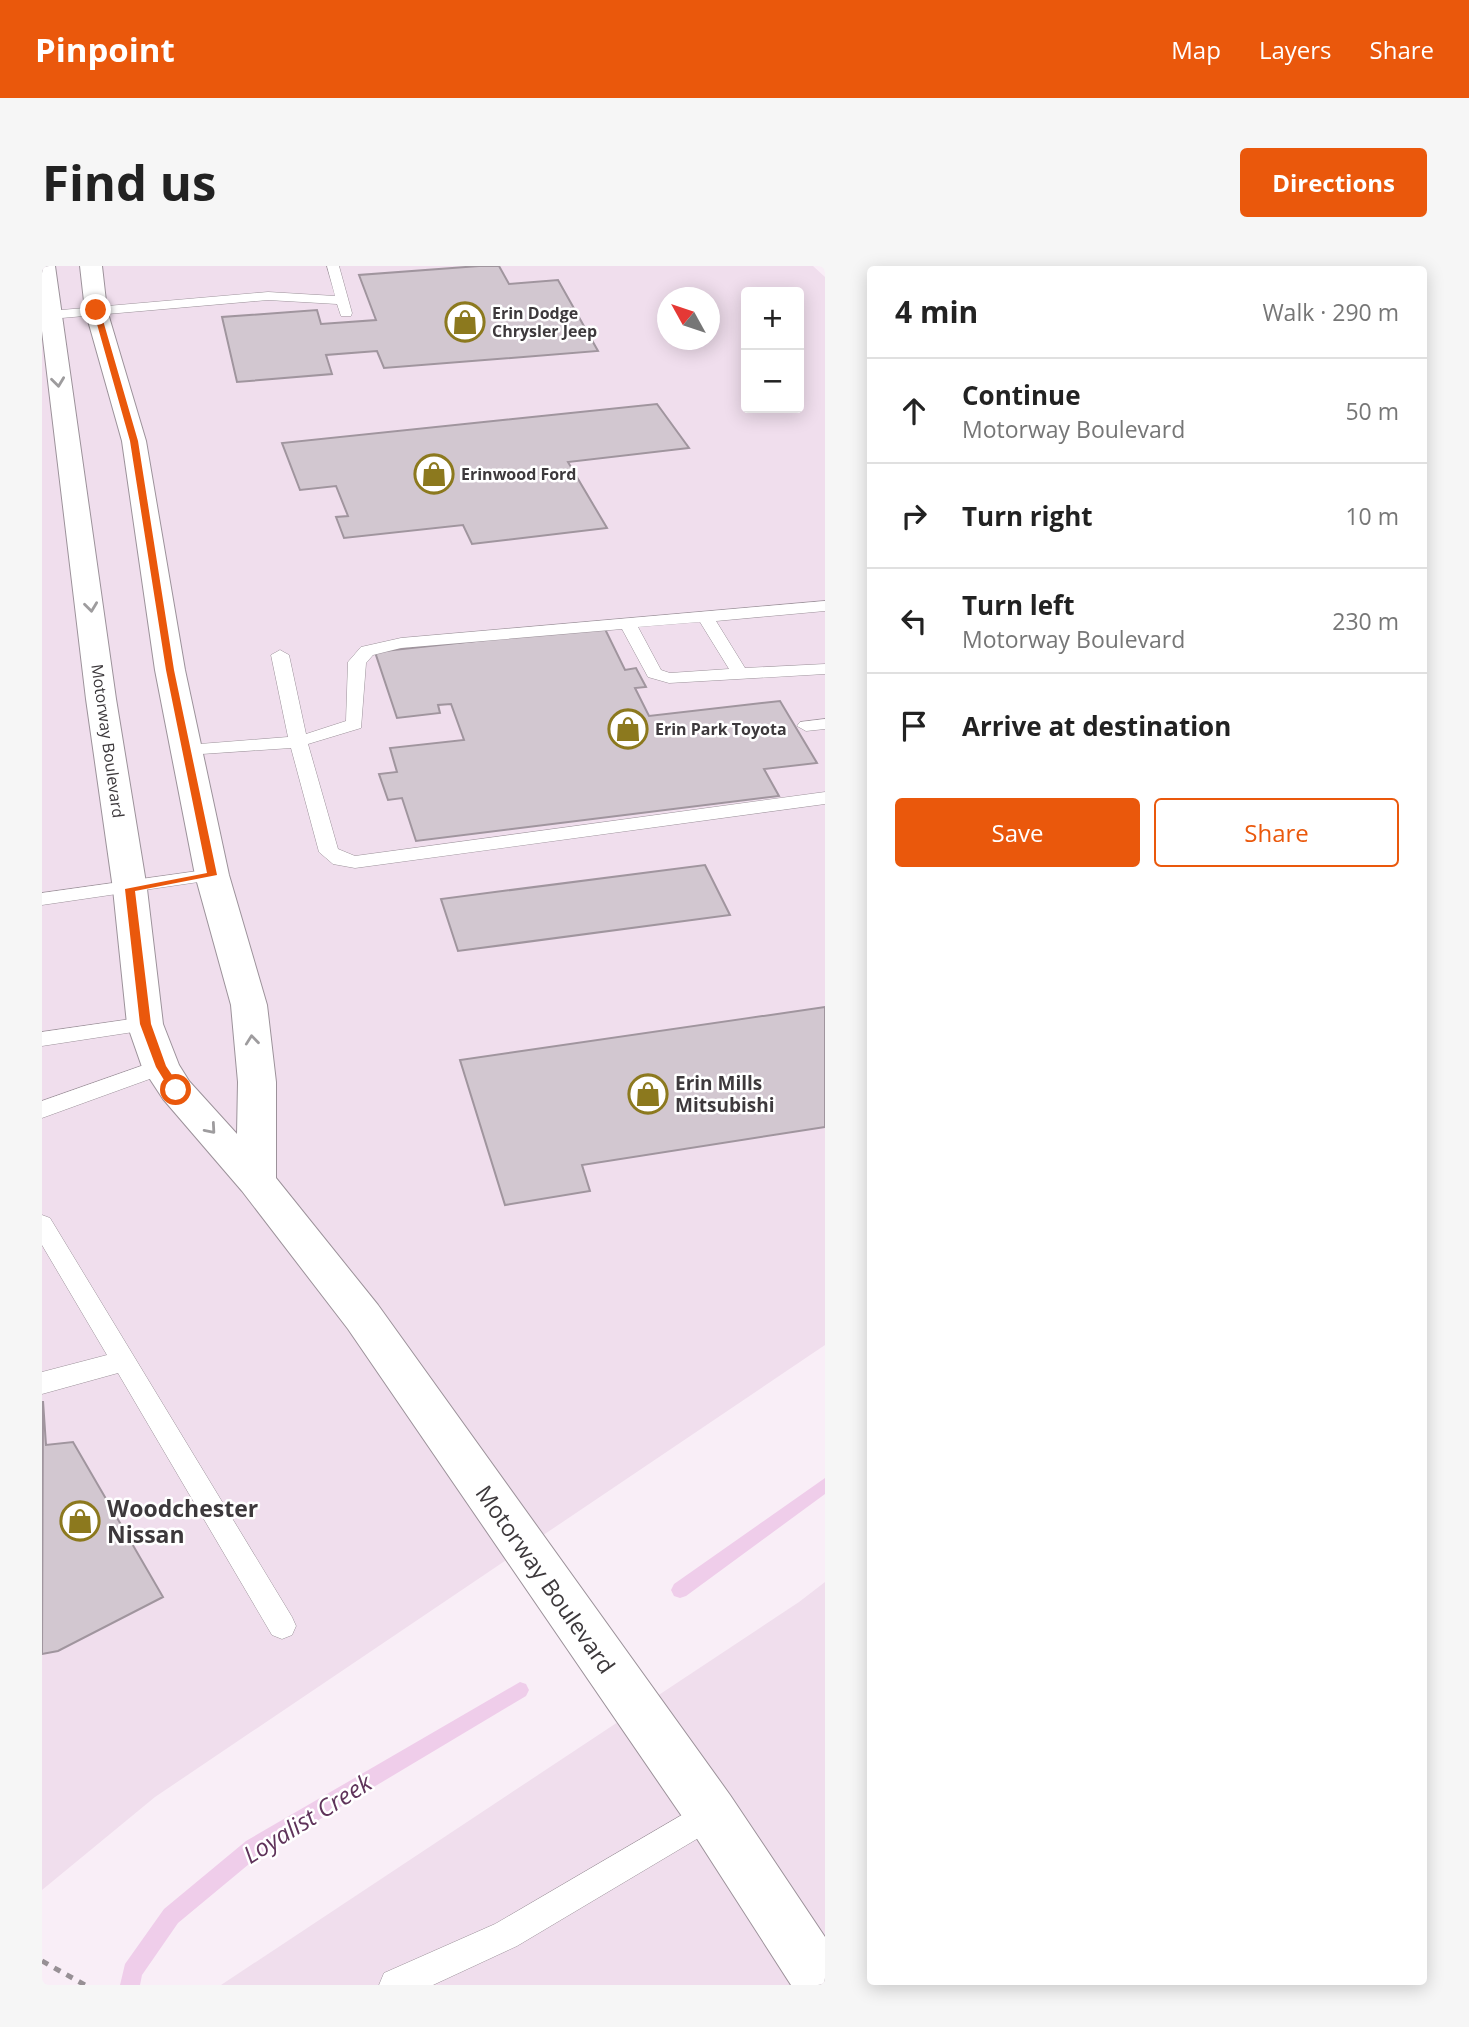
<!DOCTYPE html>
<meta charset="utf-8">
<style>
body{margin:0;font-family:"Open Sans",sans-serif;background:#f6f6f6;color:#222}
.controls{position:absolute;right:21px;top:21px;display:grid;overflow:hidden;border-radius:7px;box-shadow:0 4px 18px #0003}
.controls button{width:63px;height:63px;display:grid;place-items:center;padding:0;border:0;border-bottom:2px solid #e0e0e0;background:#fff;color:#222;font:35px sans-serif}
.compass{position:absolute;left:615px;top:21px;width:63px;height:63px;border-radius:50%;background:#fff;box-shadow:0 4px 18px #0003;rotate:310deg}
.stop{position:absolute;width:21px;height:21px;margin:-16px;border:5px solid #ea580c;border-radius:50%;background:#fff}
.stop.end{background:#ea580c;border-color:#fff;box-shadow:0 2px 7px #0008}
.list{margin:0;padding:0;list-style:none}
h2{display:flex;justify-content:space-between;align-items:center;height:91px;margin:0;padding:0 28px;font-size:30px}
h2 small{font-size:23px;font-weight:400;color:#767676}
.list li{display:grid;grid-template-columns:46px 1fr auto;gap:21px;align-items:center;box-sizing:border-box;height:105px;padding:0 28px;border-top:2px solid #e0e0e0}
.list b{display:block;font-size:26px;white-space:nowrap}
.list p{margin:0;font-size:23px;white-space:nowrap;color:#767676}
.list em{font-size:23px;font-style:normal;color:#767676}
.actions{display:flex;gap:14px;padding:21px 28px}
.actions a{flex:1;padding:16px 0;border:2px solid #ea580c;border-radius:7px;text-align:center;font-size:24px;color:#ea580c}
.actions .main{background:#ea580c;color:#fff}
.icon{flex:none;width:38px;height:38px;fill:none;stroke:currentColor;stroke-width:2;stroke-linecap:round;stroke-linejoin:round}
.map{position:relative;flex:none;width:783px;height:1719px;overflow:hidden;border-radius:7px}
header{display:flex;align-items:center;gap:42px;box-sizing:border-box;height:98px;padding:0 35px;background:#ea580c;color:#fff}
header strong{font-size:33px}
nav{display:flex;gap:38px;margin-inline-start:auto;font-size:24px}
.intro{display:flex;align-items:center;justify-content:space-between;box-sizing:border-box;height:168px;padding:0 42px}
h1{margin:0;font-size:49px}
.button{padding:18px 32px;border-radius:7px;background:#ea580c;color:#fff;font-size:24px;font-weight:700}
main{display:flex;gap:42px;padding:0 42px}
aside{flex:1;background:#fff;border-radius:7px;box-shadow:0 4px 18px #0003}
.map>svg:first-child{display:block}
.built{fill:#f0deed;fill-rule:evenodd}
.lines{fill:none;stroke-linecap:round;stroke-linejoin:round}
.stream{fill:#efcdea;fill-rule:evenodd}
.building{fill:#d2c7d0;stroke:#a0959e;stroke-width:2}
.lane-casing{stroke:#9c929a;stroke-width:1}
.street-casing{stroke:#9c929a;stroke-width:2}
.path{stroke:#979095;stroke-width:5;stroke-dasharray:7 7;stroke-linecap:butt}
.lane{fill:#fff;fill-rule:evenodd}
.street{fill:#fff;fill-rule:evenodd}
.oneway{stroke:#9e9c9e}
.route{fill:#ea580c}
.labels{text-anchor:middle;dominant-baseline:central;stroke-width:5;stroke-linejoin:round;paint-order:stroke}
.far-poi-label{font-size:16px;font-weight:bold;fill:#3d393c;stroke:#fff;text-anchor:start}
.far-street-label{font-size:16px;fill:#3d393c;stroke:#fff}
.poi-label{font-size:19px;font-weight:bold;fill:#3d393c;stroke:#fff;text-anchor:start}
.near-poi-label{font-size:23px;font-weight:bold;fill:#3d393c;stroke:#fff;text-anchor:start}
.near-street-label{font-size:23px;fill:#3d393c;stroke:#fff}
.near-water-label{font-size:24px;font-style:italic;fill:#5f335a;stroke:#fff}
</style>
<header>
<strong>Pinpoint</strong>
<nav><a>Map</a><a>Layers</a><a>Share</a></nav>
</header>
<div class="intro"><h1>Find us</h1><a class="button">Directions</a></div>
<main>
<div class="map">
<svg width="783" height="1719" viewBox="0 0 783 1719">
<rect width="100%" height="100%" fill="#f9eef7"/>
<path class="built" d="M0,0h771l12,11v1068l-670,452 -113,93zM704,26h53v116h-53zM626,32h42v42h-42z
M783,1316v403h-604l578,-383z"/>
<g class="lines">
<path class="stream" d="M783,1212v16l-139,102 -6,2 -6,-2 -3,-6 3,-6z
M478,1416l6,2 3,6 -3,6 -266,159 -82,68 -36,52 -2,10h-20l5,-21 39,-55 82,-68z"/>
</g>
<path class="building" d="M437,0h20l10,18 49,-4 40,71 -214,17 -7,-17 -51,4 6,19 -95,8 -15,-65 95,-7 4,14 55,-4 -17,-45z
M615,138l32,44 -121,14 39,66 -135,16 -9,-19 -119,13 -8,-21 12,-1 -12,-30 -36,4 -18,-47z
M562,361l21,43 11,-2 10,19 -11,1 14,28 131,-15 37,62 -53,6 15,27 -363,45 -14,-43 -14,2 -9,-26 18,-2 -7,-24 74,-8 -13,-36 -13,1 2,8 -43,5 -22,-66z
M663,599l25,50 -272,36 -17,-52z
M783,741v120l-243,38 8,26 -85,14 -45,-145z
M1,1135l3,44 27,-3 90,155 -105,54 -16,3z"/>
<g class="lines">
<g class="lane-casing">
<path id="lane" d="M285,0h12l13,47 -1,3h-10l-4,-12 -69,-4 -218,19 -7,-4 7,-4 218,-19 67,4z
M783,335v10l-109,10 29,47 80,-4v10l-156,9 -21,-6 -26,-48 -221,19 -28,7 -7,8 -5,65 -53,16 30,105 17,7 470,-64v12l-470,64 -22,-4 -14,-12 -28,-104 -104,7 -9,-5 9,-5 101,-8 -17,-82 9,-5 9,5 17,79 40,-13 2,-59 13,-15 40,-9zM658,356l29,47 -59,4 -9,-3 -23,-43z
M783,453v10l-19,2 -9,-5 3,-4z
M170,603l7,2 3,4 -3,4 -177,26v-12z
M103,751l8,2 3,5 -3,5 -111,17v-14z
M119,793l8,3 3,5 -3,5 -127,46v-17z
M0,949l8,3 242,399 4,9 -4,9 -10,4 -10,-4 -154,-262 -76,21v-22l65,-17 -65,-110z
M669,1532l11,4 5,11 -5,11 -205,122 -84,39h-54l5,-12 111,-49z"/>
</g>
<g class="street-casing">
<path id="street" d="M0,0h13l61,433 31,190 16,135 16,41 10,16 48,53 1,-52 -7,-77 -36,-130 -40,-205 -33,-229 -37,-131 -5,-44h22l5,44 39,131 39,229 44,205 38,130 9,77v96l102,127 352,490 95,142v48h-34l-99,-154 -344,-502 -106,-138 -79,-92 -21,-32 -15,-43 -14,-135 -27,-190 -44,-368z"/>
</g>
<path class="path" d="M0,1695l43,24"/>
<use href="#lane" class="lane"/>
<use href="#street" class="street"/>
</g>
<defs><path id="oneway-chevron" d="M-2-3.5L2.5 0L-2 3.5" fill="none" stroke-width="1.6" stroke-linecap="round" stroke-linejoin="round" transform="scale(1.75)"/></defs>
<g class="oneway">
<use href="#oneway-chevron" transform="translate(16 116) rotate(83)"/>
<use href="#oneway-chevron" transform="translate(49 341) rotate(83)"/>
<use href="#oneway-chevron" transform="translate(210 774) rotate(-96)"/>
<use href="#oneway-chevron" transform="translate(169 863) rotate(49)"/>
</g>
<path class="route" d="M54,42l4,2 38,131 36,229 43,205 -82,16 16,133 15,42 16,24 -6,4 -4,-1 -16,-26 -16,-43 -15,-135 82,-16 -41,-203 -36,-229 -37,-131z"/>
<defs>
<g id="shop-ring" transform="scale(2.0125)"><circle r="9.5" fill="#fff" stroke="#8c791e" stroke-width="1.5"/><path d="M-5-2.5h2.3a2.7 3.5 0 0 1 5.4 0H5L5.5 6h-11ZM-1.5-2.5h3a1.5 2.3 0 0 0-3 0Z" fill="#8c791e"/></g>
</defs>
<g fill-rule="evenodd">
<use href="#shop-ring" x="423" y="56"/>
<use href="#shop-ring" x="392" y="208"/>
<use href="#shop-ring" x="586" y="463"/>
<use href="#shop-ring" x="606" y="828"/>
<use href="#shop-ring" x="38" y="1255"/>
</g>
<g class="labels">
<g class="far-poi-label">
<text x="450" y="47">Erin Dodge<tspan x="450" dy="18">Chrysler Jeep</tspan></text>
<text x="419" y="208">Erinwood Ford</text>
<text x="613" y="463">Erin Park Toyota</text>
</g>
<g class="far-street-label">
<text transform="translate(66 475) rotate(82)">Motorway Boulevard</text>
</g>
<g class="poi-label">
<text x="633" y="817">Erin Mills<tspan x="633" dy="22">Mitsubishi</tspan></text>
</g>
<g class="near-poi-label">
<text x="65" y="1242">Woodchester<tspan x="65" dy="26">Nissan</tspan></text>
</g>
<g class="near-street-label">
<text transform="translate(504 1313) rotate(55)">Motorway Boulevard</text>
</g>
<g class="near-water-label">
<text transform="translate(265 1552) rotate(-32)">Loyalist Creek</text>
</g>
</g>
</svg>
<div class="controls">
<button>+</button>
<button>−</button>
</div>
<svg class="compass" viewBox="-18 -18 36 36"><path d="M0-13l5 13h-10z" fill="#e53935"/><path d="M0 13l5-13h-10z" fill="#767676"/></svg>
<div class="stop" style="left:134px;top:824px"></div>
<div class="stop end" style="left:54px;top:44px"></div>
</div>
<aside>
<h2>4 min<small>Walk · 290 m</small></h2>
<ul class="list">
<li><svg class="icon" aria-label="ahead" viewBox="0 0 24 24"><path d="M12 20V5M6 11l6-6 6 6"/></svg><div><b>Continue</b><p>Motorway Boulevard</p></div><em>50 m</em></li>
<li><svg class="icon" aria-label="right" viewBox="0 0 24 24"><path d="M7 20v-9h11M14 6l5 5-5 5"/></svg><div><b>Turn right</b></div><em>10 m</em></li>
<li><svg class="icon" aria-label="left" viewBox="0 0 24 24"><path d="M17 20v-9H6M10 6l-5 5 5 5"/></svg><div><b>Turn left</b><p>Motorway Boulevard</p></div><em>230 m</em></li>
<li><svg class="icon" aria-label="arrive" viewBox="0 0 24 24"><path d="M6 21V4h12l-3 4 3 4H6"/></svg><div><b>Arrive at destination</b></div></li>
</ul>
<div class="actions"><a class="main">Save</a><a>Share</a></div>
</aside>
</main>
